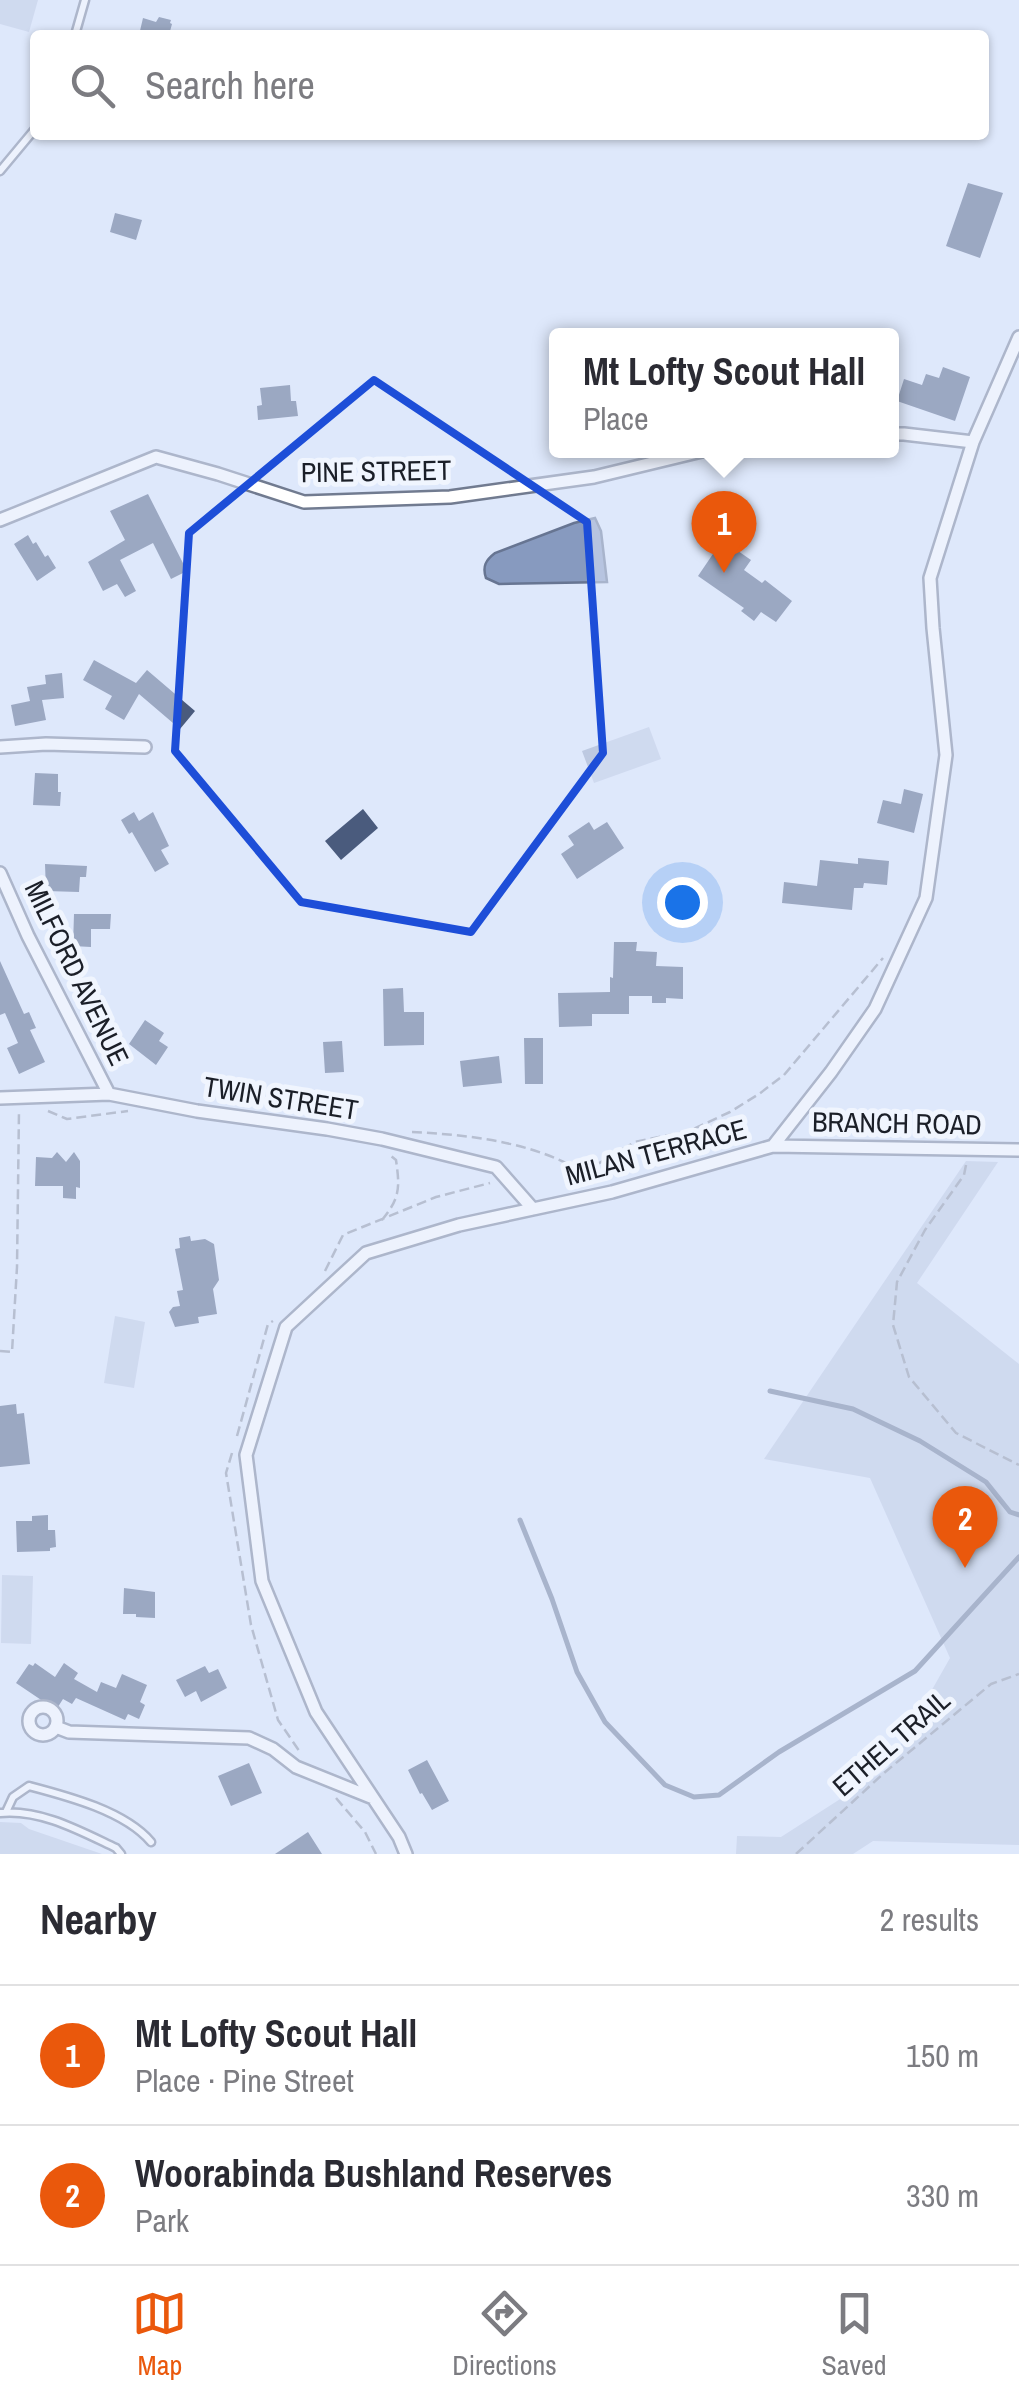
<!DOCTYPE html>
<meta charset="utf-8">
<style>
body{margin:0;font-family:"Archivo Narrow",sans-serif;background:#f2f2f3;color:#2b2b33}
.you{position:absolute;left:682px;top:902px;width:35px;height:35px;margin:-25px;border:8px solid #fff;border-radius:50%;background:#1a73e8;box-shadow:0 0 0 15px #1a73e833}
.badge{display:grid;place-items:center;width:65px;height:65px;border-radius:50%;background:#ea580c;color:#fff;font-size:32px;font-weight:700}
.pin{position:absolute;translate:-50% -82px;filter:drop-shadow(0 2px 5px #0008)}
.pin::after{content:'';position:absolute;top:52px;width:35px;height:30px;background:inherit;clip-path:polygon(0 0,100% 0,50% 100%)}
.popup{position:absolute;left:549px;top:328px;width:350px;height:130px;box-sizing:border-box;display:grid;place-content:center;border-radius:10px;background:#fff;filter:drop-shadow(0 2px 8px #0005);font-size:32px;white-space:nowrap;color:#7c7c81}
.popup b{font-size:38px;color:#2b2b33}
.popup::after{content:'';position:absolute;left:50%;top:100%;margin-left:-20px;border:20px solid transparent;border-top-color:#fff}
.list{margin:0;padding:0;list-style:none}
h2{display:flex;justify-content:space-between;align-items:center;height:130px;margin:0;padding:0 40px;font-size:42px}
h2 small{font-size:32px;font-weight:400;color:#7c7c81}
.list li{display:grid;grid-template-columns:65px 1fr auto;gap:30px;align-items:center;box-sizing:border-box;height:140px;padding:0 40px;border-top:2px solid #e1e1e2}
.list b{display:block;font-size:38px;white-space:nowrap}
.list p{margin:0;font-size:32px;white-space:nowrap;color:#7c7c81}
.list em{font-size:32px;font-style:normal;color:#7c7c81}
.icon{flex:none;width:55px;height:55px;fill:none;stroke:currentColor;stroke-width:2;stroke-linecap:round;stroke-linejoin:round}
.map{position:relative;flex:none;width:1019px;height:1854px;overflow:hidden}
.search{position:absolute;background:#fff;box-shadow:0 2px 8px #0004;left:30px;right:30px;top:30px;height:110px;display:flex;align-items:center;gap:25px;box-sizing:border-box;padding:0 35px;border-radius:10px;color:#7c7c81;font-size:38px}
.sheet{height:410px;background:#fff}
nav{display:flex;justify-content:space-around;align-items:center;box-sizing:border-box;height:140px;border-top:2px solid #e1e1e2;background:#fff;font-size:28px;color:#7c7c81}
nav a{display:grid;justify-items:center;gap:5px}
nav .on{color:#ea580c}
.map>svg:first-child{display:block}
.green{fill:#bdc9e1}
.water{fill:#879abf;stroke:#677592;stroke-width:2.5}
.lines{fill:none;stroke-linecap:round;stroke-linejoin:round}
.stream{stroke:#677592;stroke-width:5}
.building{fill:#4a5b7d}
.service-casing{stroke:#717b90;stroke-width:11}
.minor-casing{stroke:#717b90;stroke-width:16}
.path{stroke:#878f9d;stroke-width:2.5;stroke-dasharray:10 5;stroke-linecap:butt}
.service{stroke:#fff;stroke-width:6}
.minor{stroke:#fff;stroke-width:11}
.marked{fill:none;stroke:#1d4ed8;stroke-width:8;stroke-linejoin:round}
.labels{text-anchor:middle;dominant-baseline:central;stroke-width:10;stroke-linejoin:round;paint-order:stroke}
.street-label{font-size:28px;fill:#1b1f28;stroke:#f0f5fe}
</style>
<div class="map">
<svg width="1019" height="1854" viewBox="0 0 1019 1854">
<rect width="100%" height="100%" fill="#dee8fb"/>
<path class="green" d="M0,0h38l-9,32 -29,-8z
M649,727l12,32 -67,24 -12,-32z
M966,1161l32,1 -81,121 102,81v481l-146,-4 -20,13h-117l1,-18 44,1 106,-68 63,-111 -80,-180 -106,-19z
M115,1316l30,6 -11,66 -30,-5z
M2,1575l31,1 -2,68 -30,-1z
M0,1822l21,1 8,6 73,25h-102z"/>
<path class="water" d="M595,518l6,13 6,51 -108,2 -13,-6c-4,-12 0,-18 9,-25l79,-30z"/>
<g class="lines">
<path class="stream" d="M770,1391l83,18 67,32 66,41 24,30 9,3
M520,1520l32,79 25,73 28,50 60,63 29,12 25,-2 60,-43 136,-81 104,-114"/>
</g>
<path class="building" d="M159,17l12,3 -1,3 2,1 -3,11h-30l4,-17 13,4z
M968,183l35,10 -23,65 -34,-12z
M115,213l27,7 -6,20 -26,-8z
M943,367l27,10 -15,44 -58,-20 7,-22 18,6 4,-11 13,4z
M290,385l1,16h5l2,15 -40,4 -1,-14 5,-1 -2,-17z
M148,494l39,77 -16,8 -18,-36 -33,17 16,31 -11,6 -8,-13 -14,7 -15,-29 37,-22 -15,-29z
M28,535l5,9 3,-2 9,15 3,-2 8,13 -19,13 -23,-37z
M728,544l23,16 -7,10 18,13 3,-3 27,21 -16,21 -15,-10 -7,9 -13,-10 3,-3 -46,-32 19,-28 6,5z
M94,660l42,23 11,-13 48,41 -15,18 -41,-35 -15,26 -19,-11 7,-13 -29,-16z
M62,673l2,25 -22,2 4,20 -31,6 -4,-21 19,-4 -3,-14 19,-3 -1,-9z
M35,773l23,1v18h3l-1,14 -27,-1z
M904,789l19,5 -9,39 -37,-10 6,-23 18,4z
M363,809l15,19 -37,32 -16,-19z
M134,812l5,9 14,-9 16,34 -8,4 8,14 -14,8 -23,-40 -3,2 -8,-14z
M589,822l5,8 13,-8 17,26 -47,31 -16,-25 13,-9 -6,-9z
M858,858l31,3 -2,24 -23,-2 -1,5h-9l-2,22 -70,-7 2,-21 33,4 3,-26 38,4z
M45,864l42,2 -1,11h-6l-1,15 -33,-1z
M74,914h37l-1,15h-19v18l-18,-1z
M614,942h23l-1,9 21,1 -1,14 27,1v32l-17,-1v5h-14v-7h-23v18h-37v12l-33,1 -1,-34 52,-1v-15l3,1z
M0,961l24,53 5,-2 7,16 -6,2 15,32 -26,12 -12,-26 11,-5 -13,-30 -5,2z
M403,988l1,24h20v33l-40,1 -1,-57z
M145,1020l19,13 -5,8 9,6 -12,18 -27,-21z
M524,1038h19v46h-18z
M342,1041l2,31 -19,1 -2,-31z
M499,1056l3,27 -39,4 -3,-26z
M57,1152l9,10 8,-10 6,9v27l-4,-1v12l-13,-1v-12h-28l1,-29 16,1z
M190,1236l1,5 14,-2 9,5 5,36 -6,9 4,25 -19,3 1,6 -24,4 -6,-15 4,-5 7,-1 -3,-15 6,-1 -8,-41 5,-1 -1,-10z
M16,1404l1,10 7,-1 6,51 -30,3v-61z
M48,1515v15h7l1,17 -6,1v3l-33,1 -1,-31h16v-5z
M124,1588l31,4v26l-19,-1v-3h-13z
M35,1663l20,14 9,-14 14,10 -4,6 23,13 4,-10 15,6 6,-14 25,11 -7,17 5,3 -6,14 -11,-5 -3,6 -49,-22 -4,6 -9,-5 -7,11 -40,-27 13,-19 4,2z
M205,1666l4,7 9,-4 9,19 -26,14 -5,-11 -11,6 -9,-17z
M427,1760l22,41 -17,9 -10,-17 -2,1 -12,-24z
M249,1763l13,30 -31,13 -13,-30z
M308,1832l14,22h-47z"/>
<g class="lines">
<g class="service-casing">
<path id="service" d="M75,35l10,-35
M0,171l35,-42
M6,1812l7,-15 16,-11c38,10 96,25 122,56
M0,1813c41,-4 80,18 116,35l5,6"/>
</g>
<g class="minor-casing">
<path id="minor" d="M892,434h12l69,8
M0,520l156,-63 62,17 86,28 146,-5 144,-20 112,-27
M0,747l46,-3 99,3
M0,873l28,63 81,158
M0,1098l109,-4 88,17 130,18 55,10 114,28 37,42
M773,1146l246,4
M29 1721a14 14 0 1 1 28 0a14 14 0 1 1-28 0Z
M56,1727l13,5 180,6 24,11 23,18 77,31
M406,1854l-7,-17 -83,-125 -54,-131 -16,-126 40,-128 80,-74 93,-28 153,-33 161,-46 58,-74 44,-63 51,-111 20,-143 -13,-127 -3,-50 43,-136 46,-105"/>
</g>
<path class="path" d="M48,1111l19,8 61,-8
M412,1132c62,3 131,11 183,48
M966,1165l-2,10 -39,55 -28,52 -4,43 16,52 47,56 63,32
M584,1172l51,-30 54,-11 41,-19 29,-18 25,-19 99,-117
M382,1220c18,-22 18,-32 14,-60l-5,-4
M325,1271l18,-36 93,-38 54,-14
M0,1351l12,1 5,-85 2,-157
M237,1436l31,-112 5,-3
M232,1453l-6,20 25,152 27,95 22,32
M336,1798l29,34 11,22
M796,1854l88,-81 107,-89 28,-10"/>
<use href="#service" class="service"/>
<use href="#minor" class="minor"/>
</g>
<path d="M0 0H1019V1854H0ZM374,380l213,142 16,231 -132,179 -170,-30 -126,-151 14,-218z" fill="#dee8fb" fill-opacity=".55" fill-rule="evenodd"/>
<path class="marked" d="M374,380l213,142 16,231 -132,179 -170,-30 -126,-151 14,-218z"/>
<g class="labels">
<g class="street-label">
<text transform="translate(376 471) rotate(-1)">PINE STREET</text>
<text transform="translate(77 973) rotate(64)">MILFORD AVENUE</text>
<text transform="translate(281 1098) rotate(9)">TWIN STREET</text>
<text transform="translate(897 1123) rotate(1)">BRANCH ROAD</text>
<text transform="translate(656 1152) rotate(-15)">MILAN TERRACE</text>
<text transform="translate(891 1743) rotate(-41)">ETHEL TRAIL</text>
</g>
</g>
</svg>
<div class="you"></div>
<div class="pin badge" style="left:724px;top:573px">1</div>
<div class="popup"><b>Mt Lofty Scout Hall</b>Place</div>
<div class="pin badge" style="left:965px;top:1568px">2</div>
<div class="search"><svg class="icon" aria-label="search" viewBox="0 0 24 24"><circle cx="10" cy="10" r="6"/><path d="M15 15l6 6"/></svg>Search here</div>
</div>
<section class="sheet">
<h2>Nearby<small>2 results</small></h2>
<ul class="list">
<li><span class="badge">1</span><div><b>Mt Lofty Scout Hall</b><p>Place · Pine Street</p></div><em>150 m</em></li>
<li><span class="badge">2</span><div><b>Woorabinda Bushland Reserves</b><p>Park</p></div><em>330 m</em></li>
</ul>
</section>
<nav>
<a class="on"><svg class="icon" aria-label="map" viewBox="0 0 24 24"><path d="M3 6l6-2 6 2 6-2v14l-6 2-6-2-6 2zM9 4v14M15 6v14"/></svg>Map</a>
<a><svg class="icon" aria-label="directions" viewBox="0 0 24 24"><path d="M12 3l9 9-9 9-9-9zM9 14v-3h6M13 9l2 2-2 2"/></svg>Directions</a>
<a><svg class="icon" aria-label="saved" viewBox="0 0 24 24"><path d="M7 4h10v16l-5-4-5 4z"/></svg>Saved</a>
</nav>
